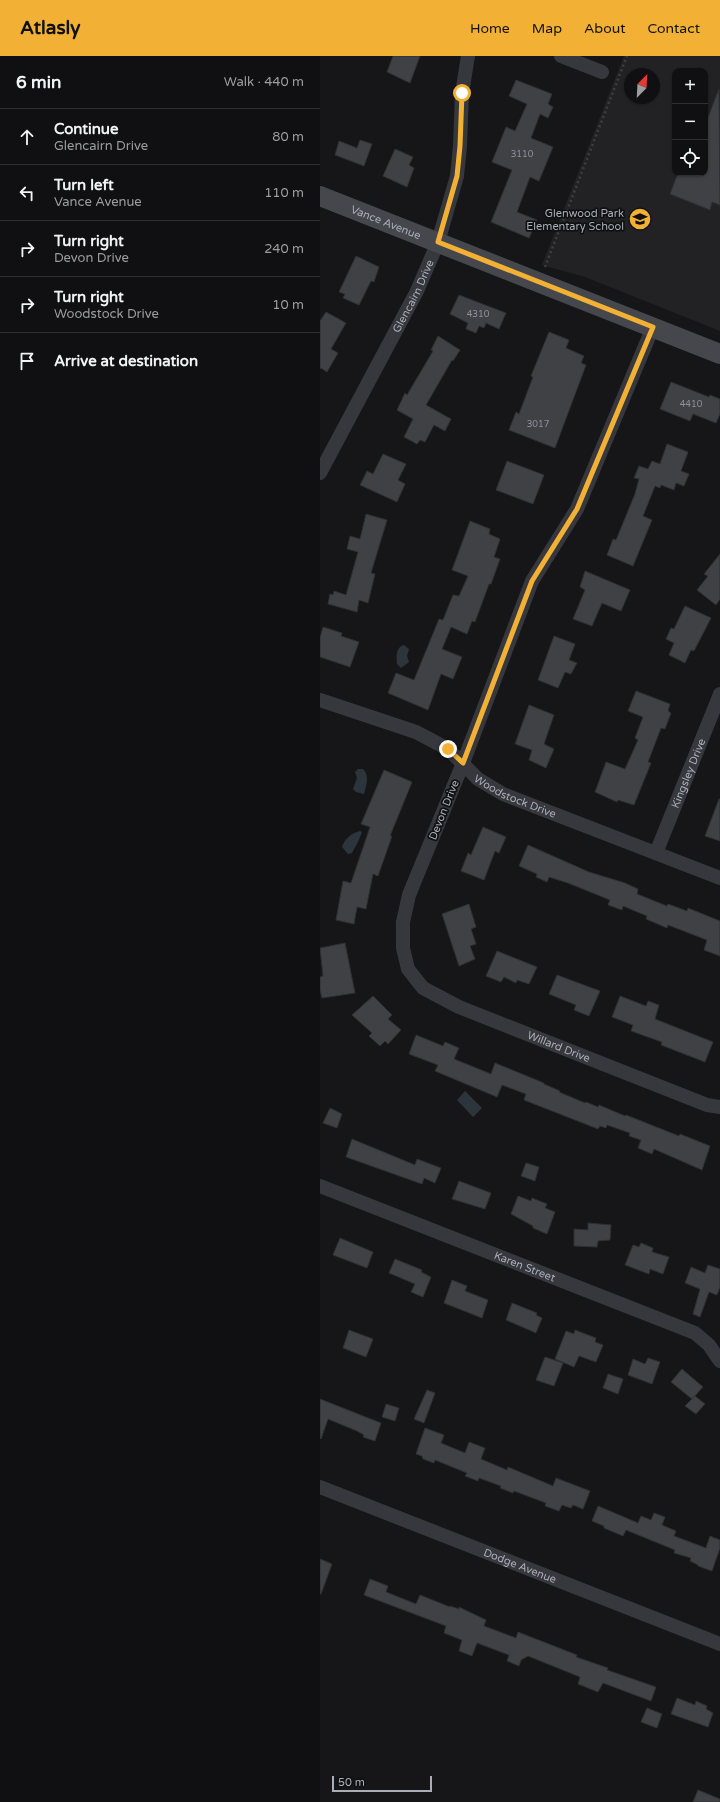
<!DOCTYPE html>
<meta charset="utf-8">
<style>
body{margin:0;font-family:"Varela Round",sans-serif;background:#19191b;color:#f1f3f6}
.controls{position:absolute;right:12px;top:12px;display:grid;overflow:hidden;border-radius:8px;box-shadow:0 1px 3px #0004}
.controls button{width:36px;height:36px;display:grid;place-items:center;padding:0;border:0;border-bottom:1px solid #303032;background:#101012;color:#f1f3f6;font:20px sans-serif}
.compass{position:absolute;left:304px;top:12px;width:36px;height:36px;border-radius:50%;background:#101012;box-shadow:0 1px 3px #0004;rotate:24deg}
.scale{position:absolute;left:12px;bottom:10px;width:100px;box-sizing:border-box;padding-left:4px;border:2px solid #a8adb8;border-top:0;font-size:11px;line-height:14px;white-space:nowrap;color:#a8adb8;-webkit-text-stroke:3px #111113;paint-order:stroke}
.stop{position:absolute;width:12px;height:12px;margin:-9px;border:3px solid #f2b134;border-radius:50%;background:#fff}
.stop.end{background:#f2b134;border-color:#fff;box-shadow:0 1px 4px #0008}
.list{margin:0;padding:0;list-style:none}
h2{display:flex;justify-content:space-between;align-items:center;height:52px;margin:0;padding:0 16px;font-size:17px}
h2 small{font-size:13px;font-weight:400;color:#9c9d9f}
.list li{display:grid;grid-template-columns:26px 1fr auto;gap:12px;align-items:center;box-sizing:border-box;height:56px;padding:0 16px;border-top:1px solid #303032}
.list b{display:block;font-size:15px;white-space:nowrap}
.list p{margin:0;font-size:13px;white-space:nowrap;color:#9c9d9f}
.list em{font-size:13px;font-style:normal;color:#9c9d9f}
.icon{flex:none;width:22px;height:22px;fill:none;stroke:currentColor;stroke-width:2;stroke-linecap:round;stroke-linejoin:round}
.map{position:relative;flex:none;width:400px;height:1746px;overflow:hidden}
header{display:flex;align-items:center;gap:24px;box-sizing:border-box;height:56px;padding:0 20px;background:#f2b134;color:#111}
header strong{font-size:19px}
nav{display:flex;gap:22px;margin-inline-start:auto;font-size:14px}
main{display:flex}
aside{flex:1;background:#101012}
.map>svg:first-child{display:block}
.built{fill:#222225;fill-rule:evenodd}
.water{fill:#2c353c}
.building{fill:#404145;stroke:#303034}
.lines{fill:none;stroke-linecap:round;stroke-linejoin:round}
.path{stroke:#3d3f44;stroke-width:2.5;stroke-dasharray:2 3;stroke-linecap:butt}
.street{stroke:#37383d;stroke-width:14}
.secondary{stroke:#45474d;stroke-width:20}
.route{stroke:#f2b134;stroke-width:5}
.labels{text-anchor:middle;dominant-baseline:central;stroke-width:3.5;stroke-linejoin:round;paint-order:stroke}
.number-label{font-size:9px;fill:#8e929b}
.poi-label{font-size:11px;fill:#a8adb8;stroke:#111113;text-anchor:end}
.street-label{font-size:11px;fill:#a8adb8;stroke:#111113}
</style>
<header>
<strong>Atlasly</strong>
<nav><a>Home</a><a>Map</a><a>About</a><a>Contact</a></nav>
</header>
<main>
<aside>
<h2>6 min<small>Walk · 440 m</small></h2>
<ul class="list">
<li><svg class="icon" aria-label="ahead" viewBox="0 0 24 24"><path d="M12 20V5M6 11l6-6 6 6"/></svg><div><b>Continue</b><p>Glencairn Drive</p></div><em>80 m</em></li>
<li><svg class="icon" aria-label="left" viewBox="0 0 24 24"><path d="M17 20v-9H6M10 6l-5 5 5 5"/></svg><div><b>Turn left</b><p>Vance Avenue</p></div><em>110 m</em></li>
<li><svg class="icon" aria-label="right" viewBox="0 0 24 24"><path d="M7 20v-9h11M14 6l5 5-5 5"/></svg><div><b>Turn right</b><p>Devon Drive</p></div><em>240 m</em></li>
<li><svg class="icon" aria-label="right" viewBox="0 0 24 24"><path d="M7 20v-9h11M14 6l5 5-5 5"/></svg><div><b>Turn right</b><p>Woodstock Drive</p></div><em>10 m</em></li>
<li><svg class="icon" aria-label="arrive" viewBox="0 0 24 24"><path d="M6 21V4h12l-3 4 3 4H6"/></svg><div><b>Arrive at destination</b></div></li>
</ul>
</aside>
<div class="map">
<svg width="400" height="1746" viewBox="0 0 400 1746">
<rect width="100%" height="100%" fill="#161618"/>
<path class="built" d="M304,0h96v275l-135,-54 -43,-12zM355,15h30v102h-30zM310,18h24v24h-24z"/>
<path class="water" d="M84,589l5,4 -2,7 2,6 -8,6 -4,-4c-1,-7 -1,-17 7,-19z
M38,713h5c7,7 3,17 1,25l-8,-2 -3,-3 4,-11 -2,-6z
M40,775l2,1c-3,9 -7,15 -10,21l-4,1 -6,-7c3,-9 10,-14 18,-16z
M145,1035l17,17 -9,9 -16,-17z"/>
<path class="building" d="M73,0h27l-10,27 -23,-11z
M196,24l36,14 -4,10 5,3 -5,11 -8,-4 -9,24 22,9 -14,34 -9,-4 -13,35 20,8 -8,18 -38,-16 21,-52 -20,-8 14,-35 9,4 12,-27 -18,-8z
M399,33l1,116 -8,-3 -2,8 -40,-16 8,-21h27v-48z
M40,84l12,4 -8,22 -29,-11 4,-14 18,7z
M75,93l18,8 -4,8 5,3 -7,19 -24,-11z
M36,200l23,11 -5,15 -3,-1 -12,24 -16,-7 2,-4 -6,-2z
M139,239l47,18 -7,16 -13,-6 -2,5 -5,-2 -3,7 -10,-4 2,-6 -18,-9z
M6,256l20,11 -15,26 7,4 -11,19 -6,-4 -1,1v-48z
M229,276l20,8 -3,8 18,8 -3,7 5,2 -31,83 -46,-18 7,-18 3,2 14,-37 -2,-1z
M118,280l22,14 -7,11 -1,-1 -26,45 25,14 -6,12 -11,-6 -9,17 -5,-2 -3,4 -13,-7 9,-18 -16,-9 8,-17 2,2 26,-44 -2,-1z
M351,326l38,15 1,-2 10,4v15l-4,9 -23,-9 -3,7 -30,-12z
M347,388l21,8 -7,19 8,3 -5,12 -8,-3 -2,7 -13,-5 -1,3 -5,-2 -12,30 9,4 -19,46 -26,-11 6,-16 3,1 19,-46 4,-15 -5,-1 5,-12 9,3 4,-8 8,3z
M63,398l23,10 -8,16 7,4 -8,18 -37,-17 7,-14 6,3z
M187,405l37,14 -11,29 -37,-14z
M46,458l21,6 -16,53 4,1 -7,29 -9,-3 -2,12 -29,-8 2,-10 3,1 1,-4 12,4 12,-43 -11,-3 3,-13 10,3z
M150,465l20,8 -1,5 11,5 -6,18 6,2 -9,25h-2l-14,38 -3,-1 -5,13 -16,-7 -9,22 20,8 -9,22 -12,-5 -13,36 -40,-17 8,-20 18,7 25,-61 4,1 10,-25 6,1 9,-20 -16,-6z
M400,498v45l-4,6 -19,-15 11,-14 -4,-2z
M265,515l45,19 -9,21 -19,-8 -10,23 -19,-7 12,-29 -5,-3z
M365,550l26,12 -17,33 -3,-1 -6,13 -16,-8 5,-12 -8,-4 5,-11 3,1z
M3,571l19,6 -1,3 18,6 -9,25 -30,-10v-19z
M234,580l21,8 -6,16 8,3 -6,11 -6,-2 -7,16 -20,-8z
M316,635l34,13 -2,7 3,2 -6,16 -4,-1 -13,34 3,1 -17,42 -16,-5 -1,2 -22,-10 11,-30 19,7 13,-29 -3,-2 8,-21 -15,-6z
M209,649l25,10 -10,29 10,5 -8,19 -17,-8 3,-10 -17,-6z
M64,714l28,12 -22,54h2l-14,40 -5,-2 -7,35 -9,-2 -3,17 -18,-4 7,-39 8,2 19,-56 -9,-3z
M399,743h1v42l-15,-5z
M163,771l23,10 -7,16 -4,-2 -11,29 -23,-9 7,-18 3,2z
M208,789l61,27 36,11 13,6 -1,5 30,12 1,-2 19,7 1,-3 32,13v35l-16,-6 3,-10 -39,-15 -1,3 -21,-9 1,-3 -24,-10 -1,4 -14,-5 2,-5 -42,-17 -19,-6 -2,5 -11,-5 1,-3 -18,-8z
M149,848l7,23 -5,2 5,15 -6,2 5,13 -16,7 -17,-52z
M25,887l10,50 -33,5 -2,-8v-13l3,-1 -3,-28z
M177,895l40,16 -8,17 -12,-4 -1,3 -12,-6 -3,5 -15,-6z
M237,919l43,16 -11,25 -15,-6 2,-5 -27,-11z
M53,940l19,19 -4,4 13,11 -13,14 -3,-3 -5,5 -11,-10 3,-3 -20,-18z
M300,940l26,10 2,-5 11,4 -4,14 58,23 -8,20 -44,-17 1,-3 -31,-11 2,-6 -21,-8z
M96,979l27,11 2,-4 14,6 -5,11 37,15 4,-11 49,20v1l16,7 -1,1 26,11 1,-1 12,5 1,-2 26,11 1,-1 53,21 1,-2 30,12 -8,24 -48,-21 -2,5 -14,-6 3,-8 -12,-4 1,-3 -23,-8 -1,3 -6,-2 -2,3 -74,-29 2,-6 -24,-9 -5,12 -62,-26 3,-6 -29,-11z
M10,1052l12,6 -5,14 -14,-5z
M32,1083l63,26 2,-6 24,9 -6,15 -11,-5 -2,6 -76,-27z
M206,1107l13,4 -4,14 -14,-5z
M139,1125l32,12 -6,16 -33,-10z
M198,1140l13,5 1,-3 15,6 -2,4 10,4 -8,22 -14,-6v-2l-22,-12z
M268,1167l23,2 -1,15 -12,1 -1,6 -23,-1v-17l14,1z
M20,1182l33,14 -6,16 -34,-13z
M321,1187l12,5 -1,4 17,5 -6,17 -13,-5 -1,5 -24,-9 8,-20 6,2z
M75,1203l27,11 -1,2 10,5 -8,20 -12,-5 4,-8 -26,-11z
M388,1209l12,4v18l-3,8 -8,-3 -9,25 -7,-3 7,-25 -15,-6 6,-16 14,6z
M132,1224l15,6 -2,5 23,9 -6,18 -38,-15z
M192,1247l25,10 -1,2 6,3 -6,15 -30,-13z
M29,1274l24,9 -7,18 -23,-9z
M255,1274l21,8 -1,4 8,3 -7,17 -17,-6 -5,11 -19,-8 11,-28 8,3z
M225,1301l18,6 -9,23 -18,-6z
M328,1302l12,4 -8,22 -24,-9 5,-16 12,5z
M362,1313l21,18 -11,12 -21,-17z
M288,1318l15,5 -5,15 -15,-6z
M107,1334l8,3 -11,30 -10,-4z
M375,1340l10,8 -9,10 -11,-8z
M0,1343l61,24 -6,18 -12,-4 1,-2 -7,-4 -29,-12 -7,20 -1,-1z
M66,1348l13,4 -4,13 -13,-4z
M105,1372l19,7 -3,8 24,10 4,-11 16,6 -4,11 26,11 1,-3 45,19 3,-8 34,13 -7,18 -10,-4 -2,3 -9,-3 -3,6 -14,-5 1,-3 -32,-12 -1,2 -13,-5 1,-2 -22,-8 -1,3 -13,-5 2,-3 -32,-13 -1,3 -11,-4 -1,-3 -6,-2z
M278,1450l40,17 3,-7 10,4 3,-7 11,4 -3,8 14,6 -2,5 32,12 4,-12 10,4v8l-8,23 -14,-5v-1l-8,-4 1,-3 -17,-5 1,-3 -49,-20 -3,6 -19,-8v-2l-12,-5z
M0,1503l12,5 -11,30h-1z
M50,1523l18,7 -2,6 30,12 4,-9 30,12v-1l9,3v-2l27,13 -2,6 32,12 2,-6 59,23 -1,2 32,11 -1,2 49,17 -5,14 -48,-18 -5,9 -20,-8 2,-7 -52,-21 -7,4 -2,6 -12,-5 2,-6 -32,-12 -5,13 -13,-5 3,-11 -18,-7 2,-7 -82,-31z
M357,1642l18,7 1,-4 11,5 -1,3 7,4 -5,14 -37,-13z
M327,1652l15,6 -5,14 -16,-6z
M378,1734l22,9v3h-27z"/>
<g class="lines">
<path class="path" d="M225,211l82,-211"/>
<g class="street">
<path d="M241,0l41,16"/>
<path id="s1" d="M333,271l-76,182 -45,72 -69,182 -54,132 -6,27v26l5,21 15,19 36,19 248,98 13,2"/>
<path id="s2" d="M0,417l97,-182 21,-49 19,-66 3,-30 2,-53 6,-37"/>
<path id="s3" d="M0,644l96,32 32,17 30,30 25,15 217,84"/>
<path id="s4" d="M336,797l64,-159"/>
<path id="s5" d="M0,1130l375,147 14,12 11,16"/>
<path id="s6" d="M0,1431l400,157"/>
</g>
<path class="secondary" id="s7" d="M0,140l400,158"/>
</g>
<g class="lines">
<path class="route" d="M128,693l15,14 69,-182 45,-72 76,-182 -215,-85 19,-66 3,-30 2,-53"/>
</g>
<defs>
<g id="school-disc" transform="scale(1.15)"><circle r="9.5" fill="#f2b134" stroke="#111113"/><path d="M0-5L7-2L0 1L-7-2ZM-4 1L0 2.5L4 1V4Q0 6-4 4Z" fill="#111"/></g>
</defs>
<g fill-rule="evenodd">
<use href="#school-disc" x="320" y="163"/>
</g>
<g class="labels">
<g class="number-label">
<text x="202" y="98">3110</text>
<text x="158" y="258">4310</text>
<text x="371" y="348">4410</text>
<text x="218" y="368">3017</text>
</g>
<g class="poi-label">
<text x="304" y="157">Glenwood Park<tspan x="304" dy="13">Elementary School</tspan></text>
</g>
<g class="street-label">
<text stroke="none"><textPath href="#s7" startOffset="71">Vance Avenue</textPath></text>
<text stroke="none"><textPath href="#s2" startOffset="200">Glencairn Drive</textPath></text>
<text stroke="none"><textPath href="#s4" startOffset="86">Kingsley Drive</textPath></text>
<text stroke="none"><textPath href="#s3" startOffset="221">Woodstock Drive</textPath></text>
<text transform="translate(124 754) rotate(-68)">Devon Drive</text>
<text stroke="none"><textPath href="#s1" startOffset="867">Willard Drive</textPath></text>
<text stroke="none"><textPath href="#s5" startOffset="220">Karen Street</textPath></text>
<text stroke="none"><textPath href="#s6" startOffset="215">Dodge Avenue</textPath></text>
</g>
</g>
</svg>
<div class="controls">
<button>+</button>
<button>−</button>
<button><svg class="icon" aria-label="locate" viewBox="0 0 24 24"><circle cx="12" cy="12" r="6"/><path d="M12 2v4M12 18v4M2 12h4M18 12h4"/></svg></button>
</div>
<svg class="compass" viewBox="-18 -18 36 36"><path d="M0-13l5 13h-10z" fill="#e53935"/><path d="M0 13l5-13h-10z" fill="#9c9d9f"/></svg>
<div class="scale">50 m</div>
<div class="stop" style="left:142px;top:37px"></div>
<div class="stop end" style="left:128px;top:693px"></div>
</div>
</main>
